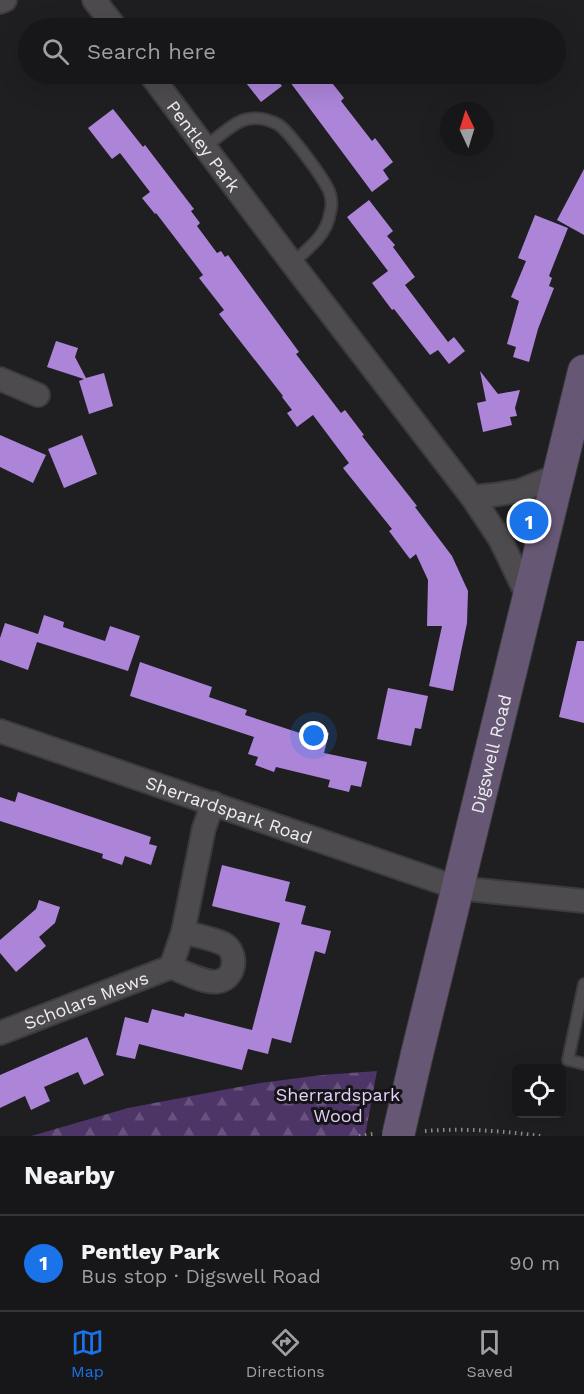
<!DOCTYPE html>
<meta charset="utf-8">
<style>
body{margin:0;font-family:"Work Sans",sans-serif;background:#201f21;color:#f1f3f6}
.controls{position:absolute;right:18px;bottom:18px;display:grid;overflow:hidden;border-radius:9px;box-shadow:0 6px 24px #0002}
.controls button{width:54px;height:54px;display:grid;place-items:center;padding:0;border:0;border-bottom:2px solid #363537;background:#171618;color:#f1f3f6;font:30px sans-serif}
.compass{position:absolute;left:440px;top:102px;width:54px;height:54px;border-radius:50%;background:#171618;box-shadow:0 6px 24px #0002;rotate:356deg}
.you{position:absolute;left:314px;top:736px;width:21px;height:21px;margin:-15px;border:4px solid #fff;border-radius:50%;background:#1a73e8;box-shadow:0 0 0 9px #1a73e833}
.badge{display:grid;place-items:center;width:39px;height:39px;border-radius:50%;background:#1a73e8;color:#fff;font-size:20px;font-weight:700}
.pin{position:absolute;translate:-50% -50%;border:3px solid #fff;box-shadow:0 2px 6px #0006}
.list{margin:0;padding:0;list-style:none}
h2{display:flex;justify-content:space-between;align-items:center;height:78px;margin:0;padding:0 24px;font-size:26px}
h2 small{font-size:20px;font-weight:400;color:#9e9fa2}
.list li{display:grid;grid-template-columns:39px 1fr auto;gap:18px;align-items:center;box-sizing:border-box;height:96px;padding:0 24px;border-top:2px solid #363537}
.list b{display:block;font-size:22px;white-space:nowrap}
.list p{margin:0;font-size:20px;white-space:nowrap;color:#9e9fa2}
.list em{font-size:20px;font-style:normal;color:#9e9fa2}
.icon{flex:none;width:33px;height:33px;fill:none;stroke:currentColor;stroke-width:2;stroke-linecap:round;stroke-linejoin:round}
.map{position:relative;flex:none;width:584px;height:1136px;overflow:hidden}
.search{position:absolute;background:#171618;box-shadow:0 6px 24px #0002;left:18px;right:18px;top:18px;height:66px;display:flex;align-items:center;gap:15px;box-sizing:border-box;padding:0 21px;border-radius:33px;color:#9e9fa2;font-size:22px}
.sheet{height:174px;background:#171618}
nav{display:flex;justify-content:space-around;align-items:center;box-sizing:border-box;height:84px;border-top:2px solid #363537;background:#171618;font-size:16px;color:#9e9fa2}
nav a{display:grid;justify-items:center;gap:3px}
nav .on{color:#1a73e8}
.map>svg:first-child{display:block}
.forest{fill:url(#forest-firs)}
.building{fill:#ac85d9}
.lines{fill:none;stroke-linecap:round;stroke-linejoin:round}
.lane-casing{stroke:#3b3a3c;stroke-width:14}
.street-casing{stroke:#3b3a3c;stroke-width:26}
.secondary-casing{stroke:#3b3a3c;stroke-width:34}
.path{stroke:#8b8b8d;stroke-width:4;stroke-dasharray:1.5 4.5;stroke-linecap:butt}
.lane{stroke:#4d4b4e;stroke-width:10}
.street{stroke:#4d4b4e;stroke-width:22}
.secondary{stroke:#665875;stroke-width:32}
.secondary-bridge-casing{stroke:#3b3a3c;stroke-width:34;stroke-linecap:butt}
.secondary-bridge{stroke:#665875;stroke-width:32}
.labels{text-anchor:middle;dominant-baseline:central;stroke-width:6;stroke-linejoin:round;paint-order:stroke}
.street-label{font-size:18px;fill:#ededef;stroke:#161417}
.park-label{font-size:18px;fill:#e3d0fc;stroke:#161417}
</style>
<div class="map">
<svg width="584" height="1136" viewBox="0 0 584 1136">
<defs>
<pattern id="forest-firs" width="22" height="20" patternUnits="userSpaceOnUse" patternTransform="scale(1.5)"><rect width="22" height="20" fill="#4d3567"/><path d="M5 1l3.5 6h-7zM16 11l3.5 6h-7z" fill="#67537d"/></pattern>
</defs>
<rect width="100%" height="100%" fill="#1f1e20"/>
<path class="forest" d="M377,1071l-12,65h-334l97,-28 132,-25 62,-8z"/>
<path class="building" d="M239,74h33l10,12 -21,16z
M302,74h23l19,24 -3,3 31,40 3,-3 18,24 -10,8 6,9 -17,13 -82,-110z
M113,109l30,38 2,-2 49,64 -3,2 9,12 -3,3 20,27 4,-2 4,6 3,-2 71,97 -3,2 45,59 4,-3 19,25 -2,1 55,70 -2,1 37,49 16,35 -1,32 -14,68 -24,-5 13,-60h-15l1,-46 -12,-26 -6,5 -21,-28 3,-2 -49,-61 6,-5 -36,-48 -16,12 -10,-14 5,-3 -10,-13 1,-1 -64,-82 5,-4 -25,-32 4,-3 -5,-7 -42,-55 -1,1 -13,-16 8,-6 -30,-39 -8,6 -24,-31z
M584,169v66l-27,-15z
M369,200l24,31 -6,5 8,9 -2,2 22,30 -10,8 43,57 6,-5 11,14 -16,13 -11,-14 -8,5 -36,-46 -2,1 -20,-27 16,-12 -41,-54z
M535,215l33,13 -19,48 3,2 -3,8 5,2 -16,41 -9,33 -16,-5 3,-10 -9,-3 12,-43 -8,-4 15,-36 -8,-3z
M56,341l22,7 -3,9 11,21 18,-5 9,33 -24,8 -10,-33 5,-2 -37,-12z
M480,371l18,23 22,-4 -5,18 2,8 -7,1 2,8 -29,7 -6,-29 9,-2z
M0,435l46,20 -13,28 -33,-16z
M82,435l15,39 -33,14 -16,-39z
M44,615l20,7 -1,5 42,14 5,-15 30,10 -12,35 -91,-29 -9,28 -28,-10v-22l5,-15 33,11z
M577,641h7v82l-25,-6z
M140,662l72,25 -3,10 38,13 -2,5 61,20 2,-7 21,5 -5,20 43,9 -6,25 -10,-2 -2,7 -21,-5 2,-7 -54,-13 -2,5 -19,-7 3,-8 -10,-3 6,-17 -124,-41z
M388,688l40,8 -7,33 -6,-1 -4,18 -34,-7z
M18,792l133,45 -2,7 8,2 -6,19 -26,-9 -3,9 -20,-7 1,-4 -103,-33v-24l15,5z
M222,865l68,17 -5,19 21,5 -5,18 30,7 -6,23 -10,-3 -24,92 -19,-5 -4,16 -20,-5 -6,21 -103,-26 -4,15 -19,-4 9,-38 23,6 4,-14 32,8 1,-4 67,17 28,-107 -68,-17z
M39,900l21,7 -5,16 -16,14 7,9 -30,26 -16,-19v-13l36,-31z
M87,1037l17,38 -20,10 -6,-13 -34,15 6,14 -19,9 -6,-14 -25,12v-33z"/>
<g class="lines">
<g class="lane-casing">
<path id="lane" d="M206,146c12,-8 28,-25 42,-27 10,-2 22,1 31,6 11,8 44,52 50,66 3,7 3,15 1,22 -3,22 -22,36 -38,50
M584,984l-16,76 16,4"/>
</g>
<g class="street-casing">
<g id="street">
<path d="M94,0l22,28"/>
<path d="M0,2l5,-2"/>
<path id="s1" d="M150,74l142,189 180,234 28,42 29,60"/>
<path d="M0,379l38,16"/>
<path d="M472,497l21,-2 26,-4 40,-16"/>
<path id="s2" d="M0,731l458,157 126,13"/>
<path d="M171,967c12,5 37,18 49,14 16,-4 18,-29 4,-37 -10,-5 -29,-9 -41,-12"/>
<path id="s3" d="M0,1033l171,-66 12,-35 21,-104 9,-25"/>
</g>
</g>
<g class="secondary-casing">
<g id="secondary">
<path id="s4" d="M417,1054l167,-683"/>
</g>
</g>
<path class="path" d="M425,1131c39,-3 78,0 116,5
M359,1136l14,-2"/>
<use href="#lane" class="lane"/>
<use href="#street" class="street"/>
<use href="#secondary" class="secondary"/>
<g class="secondary-bridge-casing">
<path id="secondary-bridge" d="M398,1136l19,-82"/>
</g>
<use href="#secondary-bridge" class="secondary-bridge"/>
</g>
<g class="labels">
<g class="street-label">
<text stroke="none"><textPath href="#s1" startOffset="90">Pentley Park</textPath></text>
<text stroke="none"><textPath href="#s4" startOffset="309">Digswell Road</textPath></text>
<text stroke="none"><textPath href="#s2" startOffset="242">Sherrardspark Road</textPath></text>
<text stroke="none"><textPath href="#s3" startOffset="92">Scholars Mews</textPath></text>
</g>
<g class="park-label">
<text x="338" y="1094">Sherrardspark<tspan x="338" dy="21">Wood</tspan></text>
</g>
</g>
</svg>
<div class="controls">
<button><svg class="icon" aria-label="locate" viewBox="0 0 24 24"><circle cx="12" cy="12" r="6"/><path d="M12 2v4M12 18v4M2 12h4M18 12h4"/></svg></button>
</div>
<svg class="compass" viewBox="-18 -18 36 36"><path d="M0-13l5 13h-10z" fill="#e53935"/><path d="M0 13l5-13h-10z" fill="#9e9fa2"/></svg>
<div class="you"></div>
<div class="pin badge" style="left:529px;top:521px">1</div>
<div class="search"><svg class="icon" aria-label="search" viewBox="0 0 24 24"><circle cx="10" cy="10" r="6"/><path d="M15 15l6 6"/></svg>Search here</div>
</div>
<section class="sheet">
<h2>Nearby<small></small></h2>
<ul class="list">
<li><span class="badge">1</span><div><b>Pentley Park</b><p>Bus stop · Digswell Road</p></div><em>90 m</em></li>
</ul>
</section>
<nav>
<a class="on"><svg class="icon" aria-label="map" viewBox="0 0 24 24"><path d="M3 6l6-2 6 2 6-2v14l-6 2-6-2-6 2zM9 4v14M15 6v14"/></svg>Map</a>
<a><svg class="icon" aria-label="directions" viewBox="0 0 24 24"><path d="M12 3l9 9-9 9-9-9zM9 14v-3h6M13 9l2 2-2 2"/></svg>Directions</a>
<a><svg class="icon" aria-label="saved" viewBox="0 0 24 24"><path d="M7 4h10v16l-5-4-5 4z"/></svg>Saved</a>
</nav>
